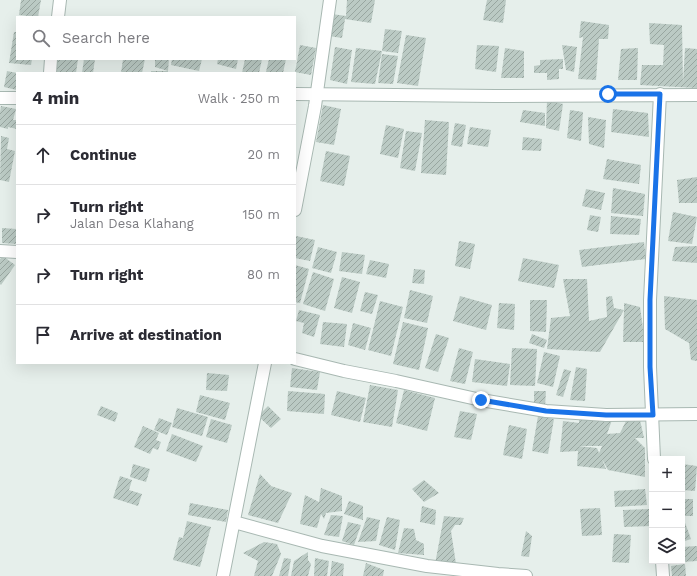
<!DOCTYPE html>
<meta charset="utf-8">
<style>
body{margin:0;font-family:"Work Sans",sans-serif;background:#f7f7f7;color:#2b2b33}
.controls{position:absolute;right:12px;bottom:12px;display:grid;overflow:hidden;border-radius:0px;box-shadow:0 4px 16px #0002}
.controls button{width:36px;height:36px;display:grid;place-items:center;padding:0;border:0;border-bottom:1px solid #e1e1e2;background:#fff;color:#2b2b33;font:20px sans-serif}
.stop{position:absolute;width:12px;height:12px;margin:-9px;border:3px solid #1a73e8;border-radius:50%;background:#fff}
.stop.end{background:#1a73e8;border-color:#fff;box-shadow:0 1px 4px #0008}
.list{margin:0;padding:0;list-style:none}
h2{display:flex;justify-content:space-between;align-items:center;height:52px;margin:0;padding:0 16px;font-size:17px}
h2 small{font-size:13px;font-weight:400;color:#7c7c81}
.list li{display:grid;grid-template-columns:26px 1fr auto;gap:12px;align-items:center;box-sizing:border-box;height:60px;padding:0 16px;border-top:1px solid #e1e1e2}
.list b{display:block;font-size:15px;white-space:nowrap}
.list p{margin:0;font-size:13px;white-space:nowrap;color:#7c7c81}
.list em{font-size:13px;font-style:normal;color:#7c7c81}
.icon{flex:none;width:22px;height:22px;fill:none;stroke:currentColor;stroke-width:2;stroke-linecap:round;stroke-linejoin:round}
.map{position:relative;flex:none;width:697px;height:576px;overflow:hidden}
.search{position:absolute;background:#fff;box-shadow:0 4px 16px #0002;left:16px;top:16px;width:280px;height:44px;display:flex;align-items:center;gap:10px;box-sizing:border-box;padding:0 14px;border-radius:0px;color:#7c7c81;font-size:15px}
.panel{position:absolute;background:#fff;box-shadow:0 4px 16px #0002;left:16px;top:72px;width:280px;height:292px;border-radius:0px}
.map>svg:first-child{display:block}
.building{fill:url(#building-hatch);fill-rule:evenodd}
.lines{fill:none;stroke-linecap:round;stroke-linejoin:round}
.minor-casing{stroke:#a8b8b2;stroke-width:14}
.tertiary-casing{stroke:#a8b8b2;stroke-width:14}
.minor{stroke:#fff;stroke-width:12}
.tertiary{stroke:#fff;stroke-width:12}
.route{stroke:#1a73e8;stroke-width:5}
</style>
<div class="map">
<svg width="697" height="576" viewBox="0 0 697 576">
<defs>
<pattern id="building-hatch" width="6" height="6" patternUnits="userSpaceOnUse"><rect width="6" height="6" fill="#bbcac4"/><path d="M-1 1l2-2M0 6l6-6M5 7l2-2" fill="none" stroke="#98a6a0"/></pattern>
</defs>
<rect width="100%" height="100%" fill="#e6efeb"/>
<path class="building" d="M21,0h20l-3,17 -19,-2z
M347,0h28l-4,23 -26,-4 -3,19 -13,-2 3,-22 14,2z
M487,0h19l-3,23 -20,-3z
M581,21l28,4 -1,14h-9l-3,41 -18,-1 5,-42 -4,1z
M649,23l33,2 1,58 2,-35 12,1v39l-57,-3 2,-20h21l1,-20 -14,-1z
M385,29l17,2 -4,22 -16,-2z
M14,32h3v27h15l-1,6 -22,-2z
M406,35l20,3 -8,48 -21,-3z
M300,45l16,3 -5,27 -16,-3z
M477,45l22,1 -3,26 -21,-3z
M562,45l15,2 -3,25 -8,-2z
M335,47l17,3 -5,34 -17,-4z
M356,48l26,3 -7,33 -24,-2z
M505,48l19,3v27h-23z
M638,48l-1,32h-19l3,-31z
M382,54l16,2 -5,28 -15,-1z
M58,59h20l-2,14h-20z
M84,59h11l-2,14h-11z
M123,59h22l-3,14h-21z
M155,59h14l-1,12v2h-17v-2h17l-13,-4z
M172,59h30l-3,12 -28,-6z
M218,59h20l-2,10 -19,-5z
M245,59h17l-3,14h-17z
M269,59h17l-3,14 -17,-1z
M563,59v10h-4v10l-12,1v-7h-13v-7l6,-1v-5z
M7,71l10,2v17l-13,-3z
M547,100l16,4 -4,27 -13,-3z
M323,105l18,4 -7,36 -18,-3z
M1,106l15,3 -3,11h4v9l-9,-2v2l-8,-2v-15z
M613,109l35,4 1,24 -38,-5z
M523,110l22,3v13l-25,-4z
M570,110l13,2 -2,29 -14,-3z
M588,117l18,3 -2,28 -15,-4z
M425,120l24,2 -3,53 -25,-2z
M455,123l11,2 -4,22 -11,-2z
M386,125l18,4 -6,29 -18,-4z
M470,127l21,3 -3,17 -21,-3z
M406,131l16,2 -7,38 -15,-3z
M1,136l8,2 -2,11 8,2 -6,31 -9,-2z
M523,137l19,2 -1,12 -19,-1z
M326,151l24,5 -6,30 -24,-5z
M607,159l34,6 -2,19 -36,-5z
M697,177v26h-18l-2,-23z
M613,188l32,6 -2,22 -32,-3z
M586,189l19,4 -4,17 -19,-4z
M673,212l24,5 -5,27 -24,-3z
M590,215l11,2 -3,15 -11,-2z
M611,216l30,3 -2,16 -29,-1z
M2,228l15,1v15l-15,-1z
M296,236l19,4 -5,21 -15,-3z
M459,241l16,3 -5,25 -15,-3z
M644,242l2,17 -64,8 -3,-17z
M697,246v17l-25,-2 3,-14z
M318,247l19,5 -6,21 -19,-5z
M342,252l23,3 -3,19 -23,-3z
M3,256l12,9 -14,20 -1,-1v-25z
M523,258l36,7 -5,23 -36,-7z
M370,260l19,4 -3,14 -20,-4z
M295,265l14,4 -9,34 -5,-1z
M414,269l11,1 -1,14 -12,-1z
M313,272l21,7 -9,32 -22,-7z
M342,277l18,5 -8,31 -18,-5z
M563,279h24l2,42 18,-4 -1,-20 6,-1 2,12 10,2v-7l16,4 5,35h-22l1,-32 -24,42 -53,-3 4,-31 19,-2z
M410,290l23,6 -6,27 -23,-5z
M365,292l13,3 -6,19 -12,-3z
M460,296l32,9 -6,25 -33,-9z
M664,296l33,4v61l-6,-1 -2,-17 -24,-14z
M530,300h17l-1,32 -16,-1z
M380,301l23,6 -12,49 -23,-6z
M499,303l16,1 -1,26 -17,-2z
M299,310l21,5 -6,22 -12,-4 2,-10 -8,-2z
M323,322l24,2 -3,23 -24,-3z
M403,322l25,6 -9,42 -26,-6z
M353,323l18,5 -6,22 -17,-5z
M436,334l13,4 -11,34 -13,-4z
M532,334l15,6 -3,8 -15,-5z
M459,348l14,4 -8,32 -15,-3z
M512,348l25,1 -2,37 -25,-1z
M544,352l16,4 -7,31 -16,-4z
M475,359l35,5 -3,22 -35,-4z
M576,367l11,2 -2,32 -15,-1z
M292,368l28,4 -3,18 -27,-3z
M564,369l7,2 -8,26 -7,-2z
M207,373l22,2 -2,16 -21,-1z
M370,385l28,5 -6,37 -29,-5z
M404,390l31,8 -8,33 -31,-8z
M288,391l37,3 -1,20 -37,-3z
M337,391l29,7 -6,24 -29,-7z
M534,391h12l-1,16h-11z
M200,395l30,8 -5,17 -29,-8z
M101,406l17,7 -3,9 -18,-7z
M268,406l13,13 -10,9 -13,-12z
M177,408l31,9 -6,19 -30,-9z
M460,411l17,3 -6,26 -17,-3z
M538,416l16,3 -6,35 -16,-3z
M579,417l33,3 -5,14 13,-1 7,-14 13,1 4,18h-9l10,10v29l-37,-7 -6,-11 4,10 -29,-3 1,-15 -18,1 3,-31 16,2zM578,446h24l-3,7 -2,-5z
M159,418l13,5 -5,12 -13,-5z
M211,419l21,6 -5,18 -21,-6z
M509,425l18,4 -5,30 -19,-4z
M143,426l16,7 -3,7 5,2 -3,8 -5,-2 -3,6 -16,-7z
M172,434l31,12 -7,16 -30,-11z
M133,464l17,5 -4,13 -16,-5z
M682,464l15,2 -2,25 -13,-1z
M260,474l11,12 21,7 -14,30 -30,-8z
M120,476l12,4 -3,10 13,4 -4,12 -25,-8z
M424,480l15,13 -15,9 -12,-13z
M321,488l21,8v15l-16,2 -2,6 -3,-5 -4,14 -17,-4 5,-29 14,7z
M645,489l2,16 -32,2 -1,-16z
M682,499h11v17h-11z
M349,501l14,5v14l-19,-6z
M190,503l38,7 -2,12 -38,-7z
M422,506l14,4 -1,15 -15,-3z
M600,508l2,27 -20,1 -2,-27z
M650,509l1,17 -27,1 -1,-17z
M331,515l12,1 -4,21 -15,-2z
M444,516l20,2 -3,7h-6l-4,6 5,33h-21z
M367,517l13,3 -4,21 -18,1z
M387,517l13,3 -5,30 -16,-5z
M682,520h2l7,19 -9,3z
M187,521l24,6 -11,40 -27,-7 6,-23 4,1z
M348,522l13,3 -7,20 -12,-4z
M404,528l10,1 2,11 8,4v11l-26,-2z
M526,531l6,5 -3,21 -8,-1z
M614,534l17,1 -2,28 -17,-1z
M264,542l13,2 4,10 -9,22h-18l4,-15 -15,-8z
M697,546v15l-15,1v-15z
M308,552v8l3,4 -3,12h-17l3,-15z
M284,558l7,1 -3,17h-9z
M315,558l14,3 -2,15h-13z
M332,561l12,3 -1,12h-13z
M366,563l18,7 -1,6h-20z
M685,564l1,12h-14l-1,-10z"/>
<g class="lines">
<g class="minor-casing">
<path id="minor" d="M58,17l2,-17
M50,73l1,-14
M295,210l20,-104 15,-106
M0,251l17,1
M295,359l49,12 52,10 85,19 65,11 60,4 91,-1
M234,522l88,24 105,20 71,8 28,2
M223,576l42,-213"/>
</g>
<g class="tertiary-casing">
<path id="tertiary" d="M295,94l200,2 202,-1
M0,98h17
M654,459l-4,-92v-67l10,-206
M662,561l1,15"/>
</g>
<use href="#minor" class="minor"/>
<use href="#tertiary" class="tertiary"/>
</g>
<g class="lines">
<path class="route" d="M481,400l65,11 60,4h47l-3,-48v-67l10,-206h-52"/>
</g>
</svg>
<div class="controls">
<button>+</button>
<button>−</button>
<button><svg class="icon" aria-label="layers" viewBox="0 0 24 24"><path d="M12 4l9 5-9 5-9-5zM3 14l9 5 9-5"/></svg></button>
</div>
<div class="stop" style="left:608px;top:94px"></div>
<div class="stop end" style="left:481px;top:400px"></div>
<div class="search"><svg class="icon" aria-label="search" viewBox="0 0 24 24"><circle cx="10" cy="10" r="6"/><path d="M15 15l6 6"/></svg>Search here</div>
<section class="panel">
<h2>4 min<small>Walk · 250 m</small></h2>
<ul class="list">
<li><svg class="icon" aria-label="ahead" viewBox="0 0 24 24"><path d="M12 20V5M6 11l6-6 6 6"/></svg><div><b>Continue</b></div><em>20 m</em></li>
<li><svg class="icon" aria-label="right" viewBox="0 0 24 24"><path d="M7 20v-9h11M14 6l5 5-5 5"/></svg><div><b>Turn right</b><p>Jalan Desa Klahang</p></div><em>150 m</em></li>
<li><svg class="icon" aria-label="right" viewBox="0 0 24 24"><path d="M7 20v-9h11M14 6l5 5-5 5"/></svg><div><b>Turn right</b></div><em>80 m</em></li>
<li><svg class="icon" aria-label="arrive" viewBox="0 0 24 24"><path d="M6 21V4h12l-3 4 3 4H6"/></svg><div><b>Arrive at destination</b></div></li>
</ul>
</section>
</div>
